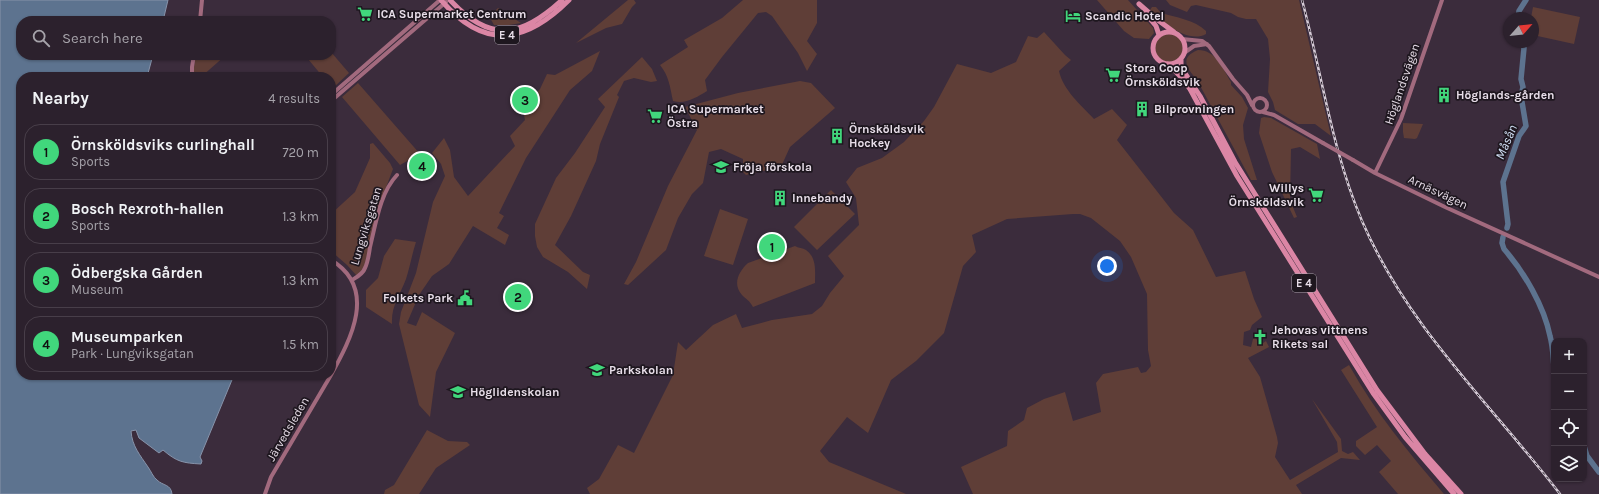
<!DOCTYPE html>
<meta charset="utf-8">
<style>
body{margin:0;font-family:Karla,sans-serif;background:#342935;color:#f1f3f6}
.controls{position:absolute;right:12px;bottom:12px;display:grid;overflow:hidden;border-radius:8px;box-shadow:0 1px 3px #0004}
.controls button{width:36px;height:36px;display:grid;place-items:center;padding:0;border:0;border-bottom:1px solid #483e49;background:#2c212d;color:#f1f3f6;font:20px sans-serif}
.compass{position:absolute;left:1503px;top:12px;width:36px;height:36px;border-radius:50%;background:#2c212d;box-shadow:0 1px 3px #0004;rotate:63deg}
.you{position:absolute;left:1107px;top:266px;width:14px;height:14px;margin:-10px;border:3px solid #fff;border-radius:50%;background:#1a73e8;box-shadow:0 0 0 6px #1a73e833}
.badge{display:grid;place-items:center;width:26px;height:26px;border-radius:50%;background:#41d77c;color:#111;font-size:13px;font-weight:700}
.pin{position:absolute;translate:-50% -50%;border:2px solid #fff;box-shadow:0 1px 4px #0006}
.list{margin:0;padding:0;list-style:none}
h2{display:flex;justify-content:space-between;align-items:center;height:52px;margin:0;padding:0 16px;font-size:17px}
h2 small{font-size:13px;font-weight:400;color:#a6a3aa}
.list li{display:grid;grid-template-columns:26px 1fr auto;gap:12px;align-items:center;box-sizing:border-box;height:56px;margin:0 8px 8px;padding:0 8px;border:1px solid #483e49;border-radius:16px}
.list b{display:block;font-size:15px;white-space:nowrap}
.list p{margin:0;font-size:13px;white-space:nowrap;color:#a6a3aa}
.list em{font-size:13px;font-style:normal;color:#a6a3aa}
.icon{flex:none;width:22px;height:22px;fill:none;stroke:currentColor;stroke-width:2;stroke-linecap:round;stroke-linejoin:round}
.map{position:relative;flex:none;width:1599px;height:494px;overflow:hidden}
.search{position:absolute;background:#2c212d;box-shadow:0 1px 3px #0004;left:16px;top:16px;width:320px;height:44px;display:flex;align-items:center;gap:10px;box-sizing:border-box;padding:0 14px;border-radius:16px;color:#a6a3aa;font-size:15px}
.panel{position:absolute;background:#2c212d;box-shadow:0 1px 3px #0004;left:16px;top:72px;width:320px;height:308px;border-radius:16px}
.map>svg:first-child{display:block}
.green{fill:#5f3e37}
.water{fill:#5d738f;stroke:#8793aa}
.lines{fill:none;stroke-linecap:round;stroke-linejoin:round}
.river{stroke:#5d738f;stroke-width:5.5}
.secondary{stroke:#a26a7e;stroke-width:4}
.highway{stroke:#db86a5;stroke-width:5}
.rail-casing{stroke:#d6cbd7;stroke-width:2.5}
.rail{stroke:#1e171f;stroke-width:1;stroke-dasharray:3;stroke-linecap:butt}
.secondary-bridge{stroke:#a26a7e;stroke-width:4}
.labels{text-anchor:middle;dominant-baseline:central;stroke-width:3.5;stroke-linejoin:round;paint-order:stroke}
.shield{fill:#1e171f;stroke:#aba2ac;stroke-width:1}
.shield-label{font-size:11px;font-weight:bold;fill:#e8dee9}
.poi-label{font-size:12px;font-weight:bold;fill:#e8dee9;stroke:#1e171f;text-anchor:start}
.street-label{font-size:12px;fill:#e8dee9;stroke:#1e171f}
.water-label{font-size:13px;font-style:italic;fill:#d2e1f6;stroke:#1e171f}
</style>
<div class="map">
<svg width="1599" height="494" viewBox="0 0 1599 494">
<rect width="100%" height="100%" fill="#3b2c3c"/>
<path class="green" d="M628,0h6l2,3 -4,4 -10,17 -16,4 -30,15z
M743,0h74v23l-10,18 10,13 -10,17 -9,-18 -26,-37 -6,-4 -8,1 -36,44 -17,23 2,11c-10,6 -22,14 -34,10 -3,-14 -4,-25 -13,-36l28,-18 -4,-7 38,-22z
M1097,0h31l25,28 1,5 -5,6 -15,-1 -10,-7z
M1166,0h133l32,136 -16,-12h-17l-23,-14 -2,-8 -5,-10 2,-33 -2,-20 -12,-20h-10l-8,-2 -7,-4 -35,-8 -5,1 -4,6 -17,-7z
M1152,7h4l5,6c14,4 34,7 45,18v3c-18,10 -44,-12 -56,-24z
M1533,7l47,10 -6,27 -41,-9v-17h-2z
M498,8l23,15 -12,2h-15l-5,-9z
M1044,32l21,23 6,5 -12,11c4,19 22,34 35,48l18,-10 15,16 -10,15 57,73 19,17 23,47 29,-6 9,28 8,18 -10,8 -2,5 -6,2 -1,13 8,2 3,-12 6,10 6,-4 3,6 -21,11 12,19 17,60 1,6 -3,14 15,23 48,-28 -1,-10 -25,-43 29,40 1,12 6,3 5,-2 7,8 -19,-2 -45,27 6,9h-329l-12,-27 46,-21 1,-15 16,-11 3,-12 17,-9 21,-7 8,29 28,-9 -5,-29 7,-9 35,-7 3,6 5,-1 5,-6 -3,-16 -1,-56 -16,-37 -11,-16 -29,-23 -11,-4h-7l-66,5 -35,16 4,17 -13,14 -19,67 -28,28 -25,19 -23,53 -21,-16 -27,34 9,11 77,32h-316l-3,-6 12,-9 19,-34 16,8 39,-78 5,-33 8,8 27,-25 23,-11 6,14 30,-8 40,-6 10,-8 8,-13 14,-17 -16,-20 31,-31 -3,-27 -10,-16 11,-14 25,-10 22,-16 20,-21 10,-14 23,-43 34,9 25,-11 12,-26 9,2z
M1155 48a14 14 0 1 1 28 0a14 14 0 1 1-28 0Z
M1198,50c18,0 25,19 33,32v3l11,12 6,11 -5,17 1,14 13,41h-6l-54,-100c-9,-11 -19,-22 1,-30z
M600,51l-8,20 -22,19 -44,68 -27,55 5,3 -7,12 12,7 -4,10 -32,-19 -24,38 -17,12 -13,19 -12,28 9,3 6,-14 33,21 -19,39 -6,45 -11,-12 -20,-81 2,-12 15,-39 17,-71 12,-26 -4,-12 -9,-11 12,-15 6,12 4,27 14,19 47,-50 -5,-10 15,-16 -1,-5 12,-12 -1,-8 5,-6 7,-15 8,1z
M331,52l18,21 -16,15 -2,-2v-9h-8l-15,-18 6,-4h17z
M196,55h30l-25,22h-7l-1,-4z
M642,57l10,12 5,12 -6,1 -17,-4 -10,3 -7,14 2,2 -19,47 -4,17 -25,55 -16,29 28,27 7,3 -3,14 -19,-17 -25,-15 -6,-10 -2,-11v-12l21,-46 19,-25 30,-46 -7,-8z
M800,81l11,2 24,25 -45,39 -10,22 -18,2 -16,4 -3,-3v-13l-22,-10 -12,3 -6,31 -11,11 -14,24 -12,32 -38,35 -4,-1 12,-22 32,-76 29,-56 -12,-23 53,-14z
M358,83l62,71 -20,11 -58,-68z
M1264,117l7,1 46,26 3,15 -20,-12 -9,2 -1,51 7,17 -3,1 -22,-46 -13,-39 2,-15z
M1403,123l20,1 -6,14 -2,1 -11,-1 -1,-6z
M373,143l17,20 3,6 -8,21 -21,78 -7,8 -10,-11 -16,-14v-37l24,-22 15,-34v-14z
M427,156l7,8 -2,2 -3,-1 -5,4 -6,2 -2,5 -5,-7z
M831,190l24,24 -38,36 -23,-23z
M720,209l28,10 -15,46 -29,-9z
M395,239l21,3c-4,12 -6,25 -10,37 -6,16 -15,27 -14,45l-26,-17v-17l12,-12 6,-22z
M795,246c3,2 8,2 11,4 11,8 9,21 9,33l-62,24c-3,-6 -7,-8 -11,-12 -10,-11 -3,-24 6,-32z
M1349,365c26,47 60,88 95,129h-46l-19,-22 12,-11 -14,-16 -12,10 -9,-9v-5l21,-14 -36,-57z
M427,430l21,11 19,1 3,3 -34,23 -17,26h-35l1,-4 9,-5z"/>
<path class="water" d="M0,0h168l-5,21h-142v34h132l-6,22h-126v298h213l-34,82 2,4 -1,3c-18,-1 -24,-2 -38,-14l-4,3 -20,-15 -3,-8 -5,1c1,15 9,24 17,36 3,4 5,10 9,13 6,6 14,4 15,14h-172z"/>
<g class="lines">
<path class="river" d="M1518,18l1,-7 7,-11
M1507,228l1,-4 -5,-42 16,-46 7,-10 -5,-30 2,-9 -2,-8 3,-31 -3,-6
M1503,237l-1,6 2,6c20,23 40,57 46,87 3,11 3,21 4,31
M1584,446l3,10 12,16"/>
<path class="secondary" d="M200,21l2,-21
M1182,39l20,2 7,5 24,33 14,16 5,10
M1184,53l10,-7 13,-2
M192,77v-10l2,-12
M331,95l109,-95
M1253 105a7 7 0 1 1 14 0a7 7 0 1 1-14 0Z
M331,101l115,-99
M1263,112l11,3 49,28
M1353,160l22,13 70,34 154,70
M1375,173l26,-54 41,-119
M331,260c47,28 20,79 0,115
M352,280c5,-3 11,-6 13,-12 3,-6 4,-14 5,-21 6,-24 10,-54 27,-72
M265,494l6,-17 60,-102"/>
<path class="highway" d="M441,0c43,50 84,44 128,0
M450,0c40,43 71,38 112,0
M1139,4l16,14 19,14
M1146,14l10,12 3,9
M1153 48a16 16 0 1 1 32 0a16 16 0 1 1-32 0Z
M1181,59v8l19,29 35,66 142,228 48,64 36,40
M1168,64l15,15 7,10 47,87 136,217 32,44 49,57"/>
<g class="rail-casing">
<path id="rail" d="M1302,0c20,74 30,151 60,221 46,107 129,183 198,273"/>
</g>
<use href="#rail" class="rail"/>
<path class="secondary-bridge" d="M1323,143l30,17"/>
</g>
<defs>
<g id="supermarket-bare" transform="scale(1.2)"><path d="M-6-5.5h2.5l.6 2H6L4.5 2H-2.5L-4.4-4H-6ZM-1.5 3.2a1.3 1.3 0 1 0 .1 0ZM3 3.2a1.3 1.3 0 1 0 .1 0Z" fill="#41d77c" stroke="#1e171f" stroke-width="2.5" paint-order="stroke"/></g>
<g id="hotel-bare" transform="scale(1.2)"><path d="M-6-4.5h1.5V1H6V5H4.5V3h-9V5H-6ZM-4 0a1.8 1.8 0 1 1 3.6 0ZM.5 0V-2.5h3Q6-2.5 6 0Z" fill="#41d77c" stroke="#1e171f" stroke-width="2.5" paint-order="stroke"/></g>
<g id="building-bare" transform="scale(1.2)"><path d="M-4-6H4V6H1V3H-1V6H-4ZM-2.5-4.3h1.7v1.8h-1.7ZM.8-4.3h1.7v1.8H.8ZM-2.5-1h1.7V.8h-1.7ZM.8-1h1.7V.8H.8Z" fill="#41d77c" stroke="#1e171f" stroke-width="2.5" paint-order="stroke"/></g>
<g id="school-bare" transform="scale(1.2)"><path d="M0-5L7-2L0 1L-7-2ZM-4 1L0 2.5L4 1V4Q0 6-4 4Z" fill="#41d77c" stroke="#1e171f" stroke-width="2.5" paint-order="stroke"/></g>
<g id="civic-bare" transform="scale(1.2)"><path d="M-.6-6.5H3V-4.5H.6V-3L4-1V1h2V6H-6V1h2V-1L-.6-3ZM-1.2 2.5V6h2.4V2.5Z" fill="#41d77c" stroke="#1e171f" stroke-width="2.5" paint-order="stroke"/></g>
<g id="church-bare" transform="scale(1.2)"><path d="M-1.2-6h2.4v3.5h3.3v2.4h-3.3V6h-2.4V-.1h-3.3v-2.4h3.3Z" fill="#41d77c" stroke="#1e171f" stroke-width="2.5" paint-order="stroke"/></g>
</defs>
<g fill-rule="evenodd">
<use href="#supermarket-bare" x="365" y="14"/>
<use href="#hotel-bare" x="1073" y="16"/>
<use href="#supermarket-bare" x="1113" y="75"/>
<use href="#building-bare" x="1444" y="95"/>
<use href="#building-bare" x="1142" y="109"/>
<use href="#supermarket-bare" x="655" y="116"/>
<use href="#building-bare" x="837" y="136"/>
<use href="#school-bare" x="721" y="167"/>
<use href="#supermarket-bare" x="1316" y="195"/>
<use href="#building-bare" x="780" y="198"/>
<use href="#civic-bare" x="465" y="298"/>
<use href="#church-bare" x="1260" y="337"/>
<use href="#school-bare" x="597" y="370"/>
<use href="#school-bare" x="458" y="392"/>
</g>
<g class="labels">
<g class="shield">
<rect x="495" y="26" width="24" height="18" rx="3"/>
<rect x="1292" y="274" width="24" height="18" rx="3"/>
</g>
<g class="shield-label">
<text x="507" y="35">E 4</text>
<text x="1304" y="283">E 4</text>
</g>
<g class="poi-label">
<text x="377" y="14">ICA Supermarket Centrum</text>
<text x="1085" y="16">Scandic Hotel</text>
<text x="1125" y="68">Stora Coop<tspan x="1125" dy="14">Örnsköldsvik</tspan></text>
<text x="1456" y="95">Höglands-gården</text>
<text x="667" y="109">ICA Supermarket<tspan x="667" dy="14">Östra</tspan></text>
<text x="1154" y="109">Bilprovningen</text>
<text x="849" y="129">Örnsköldsvik<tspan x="849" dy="14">Hockey</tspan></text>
<text x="733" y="167">Fröja förskola</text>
<text x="1304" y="188" text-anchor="end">Willys<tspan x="1304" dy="14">Örnsköldsvik</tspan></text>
<text x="792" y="198">Innebandy</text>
<text x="453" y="298" text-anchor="end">Folkets Park</text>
<text x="1272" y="330">Jehovas vittnens<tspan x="1272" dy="14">Rikets sal</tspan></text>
<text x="609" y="370">Parkskolan</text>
<text x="470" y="392">Höglidenskolan</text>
</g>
<g class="street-label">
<text transform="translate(1402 84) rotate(-71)">Höglandsvägen</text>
<text transform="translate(1438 192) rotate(25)">Arnäsvägen</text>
<text transform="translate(366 226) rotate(-73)">Lungviksgatan</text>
<text transform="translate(288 429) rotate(-60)">Järvedsleden</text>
</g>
<g class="water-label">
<text transform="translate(1506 142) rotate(-67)">Måsån</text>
</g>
</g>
</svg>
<div class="controls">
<button>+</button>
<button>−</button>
<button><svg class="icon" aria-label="locate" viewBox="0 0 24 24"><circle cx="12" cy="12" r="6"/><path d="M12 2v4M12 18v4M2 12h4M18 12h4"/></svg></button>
<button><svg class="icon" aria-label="layers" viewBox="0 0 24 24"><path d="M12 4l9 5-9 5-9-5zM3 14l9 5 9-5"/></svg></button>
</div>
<svg class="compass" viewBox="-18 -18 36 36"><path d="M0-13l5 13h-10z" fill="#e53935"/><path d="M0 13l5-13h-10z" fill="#a6a3aa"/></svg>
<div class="you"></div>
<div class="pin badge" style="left:772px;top:247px">1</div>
<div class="pin badge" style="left:518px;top:297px">2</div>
<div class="pin badge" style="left:525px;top:100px">3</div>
<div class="pin badge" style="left:422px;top:166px">4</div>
<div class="search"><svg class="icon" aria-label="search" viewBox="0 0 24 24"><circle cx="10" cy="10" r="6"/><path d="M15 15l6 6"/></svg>Search here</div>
<section class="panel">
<h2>Nearby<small>4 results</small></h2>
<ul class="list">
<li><span class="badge">1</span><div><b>Örnsköldsviks curlinghall</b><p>Sports</p></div><em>720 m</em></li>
<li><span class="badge">2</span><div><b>Bosch Rexroth-hallen</b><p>Sports</p></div><em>1.3 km</em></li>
<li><span class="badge">3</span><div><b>Ödbergska Gården</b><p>Museum</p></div><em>1.3 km</em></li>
<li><span class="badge">4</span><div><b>Museumparken</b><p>Park · Lungviksgatan</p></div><em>1.5 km</em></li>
</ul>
</section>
</div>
